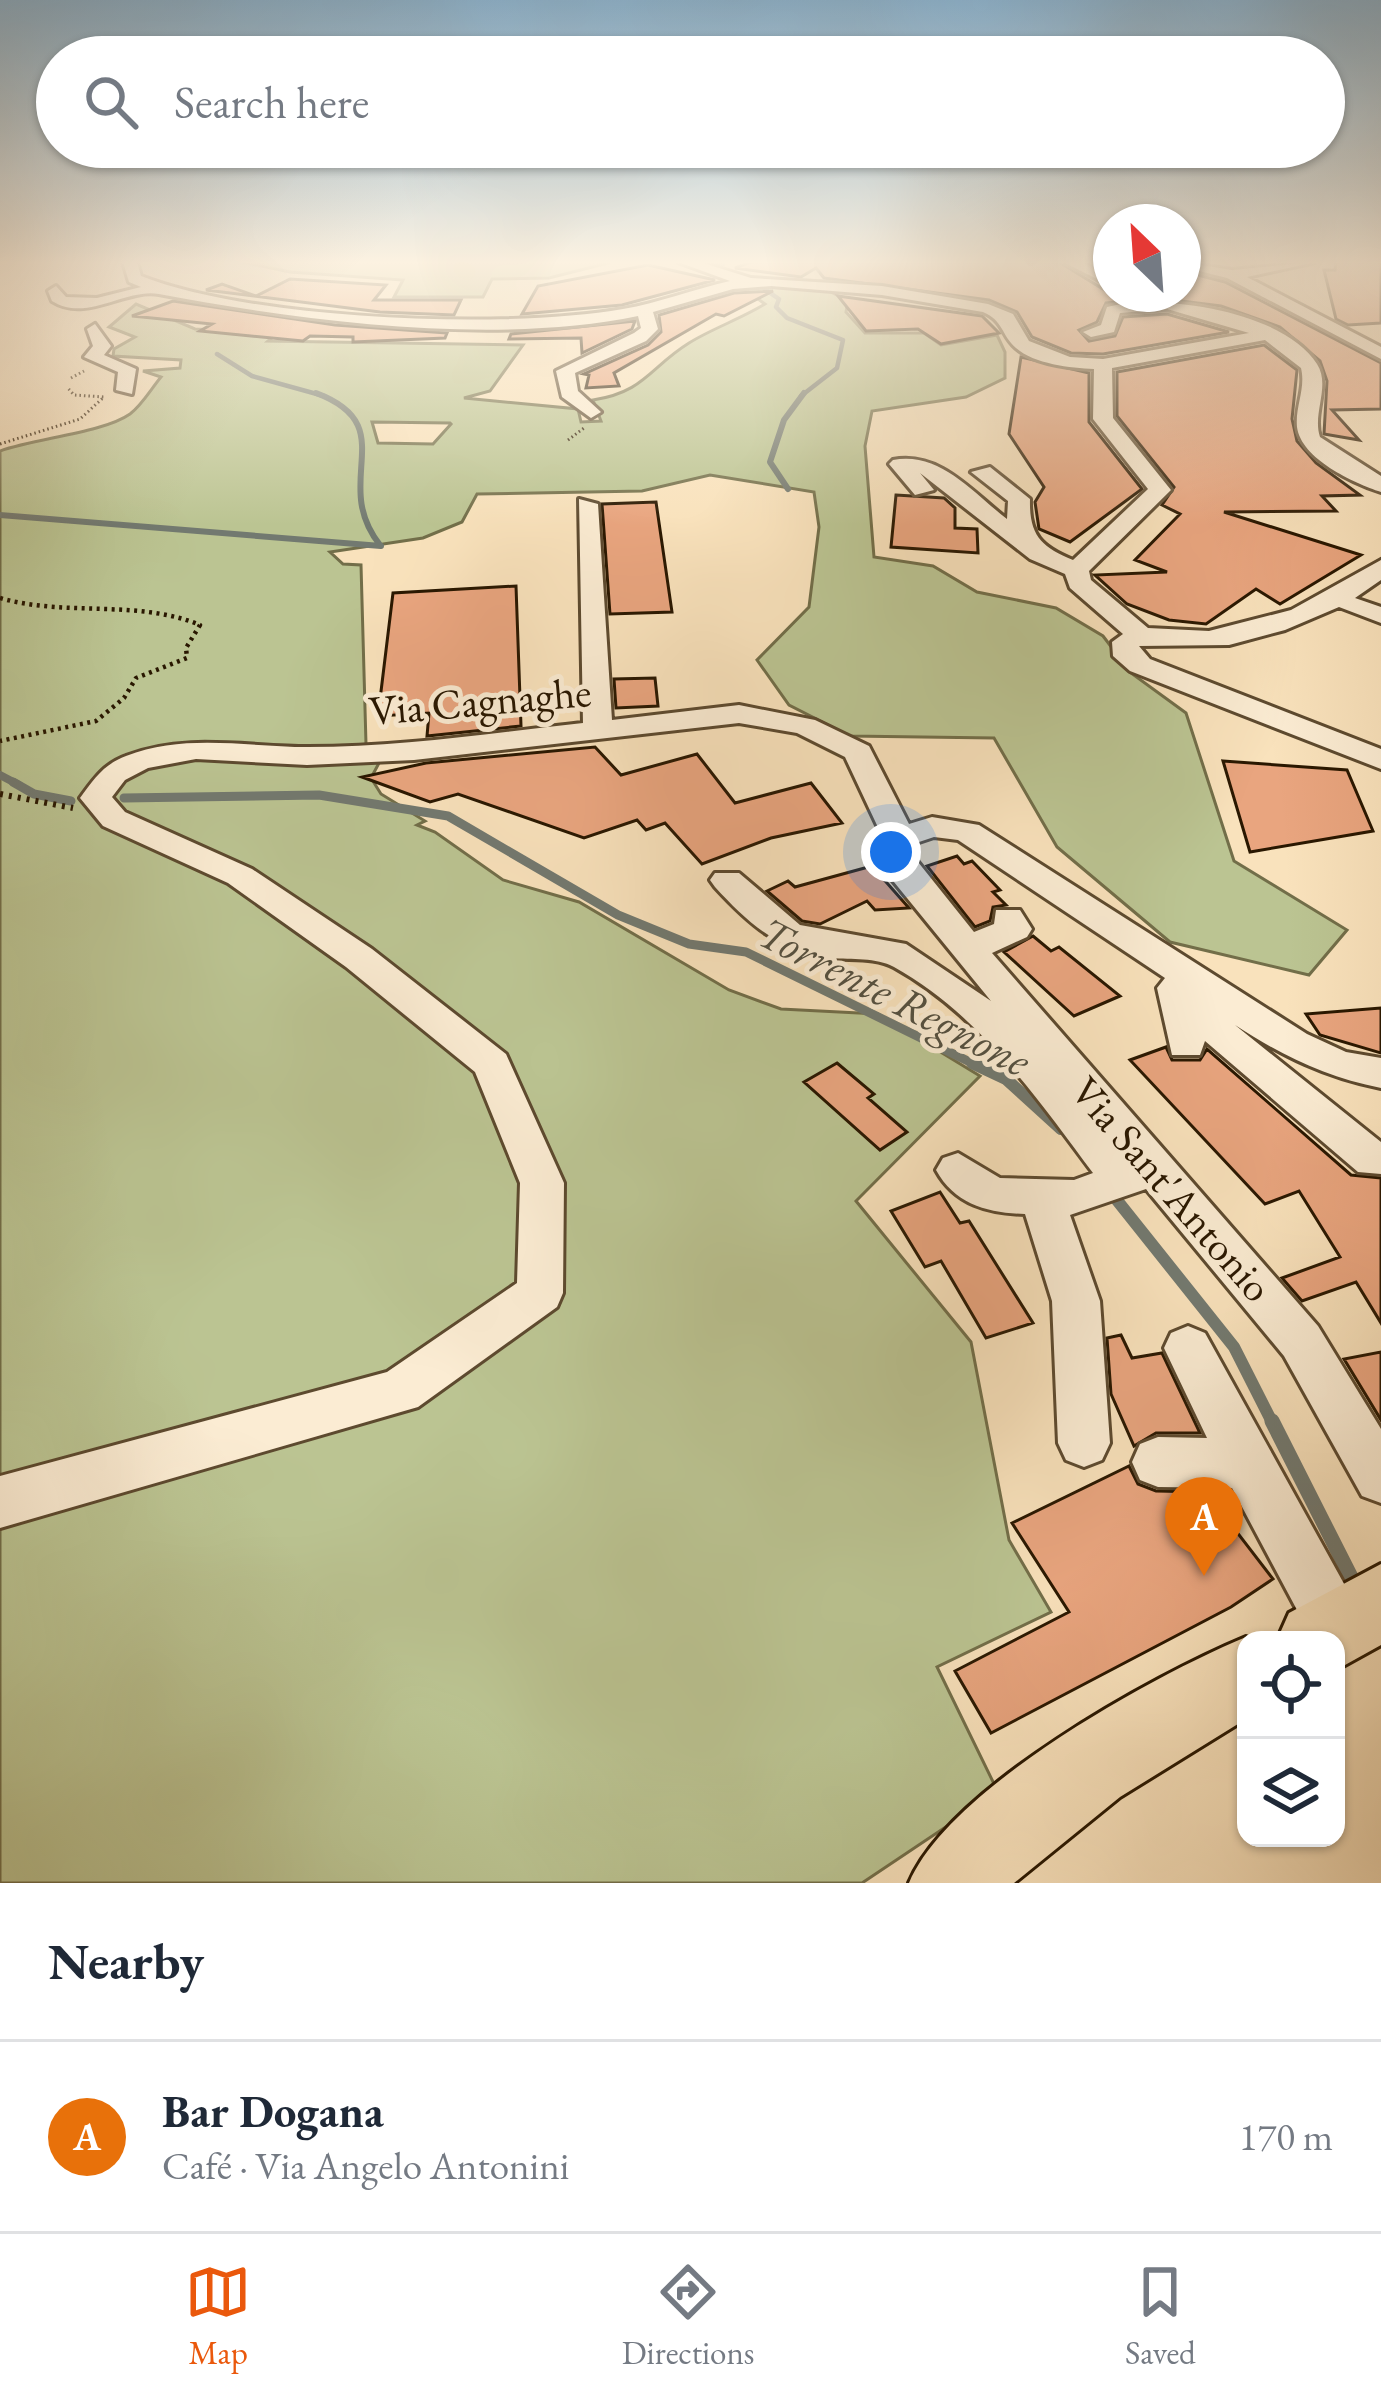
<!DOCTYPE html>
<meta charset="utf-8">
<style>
body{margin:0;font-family:"EB Garamond",serif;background:#f6f6f7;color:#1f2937}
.controls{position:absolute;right:36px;bottom:36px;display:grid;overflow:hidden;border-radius:24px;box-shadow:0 3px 9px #0004}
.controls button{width:108px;height:108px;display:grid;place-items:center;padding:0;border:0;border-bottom:3px solid #e0e1e3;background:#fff;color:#1f2937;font:60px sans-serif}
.compass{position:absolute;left:1093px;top:204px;width:108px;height:108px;border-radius:50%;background:#fff;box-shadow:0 3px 9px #0004;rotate:335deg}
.you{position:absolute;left:891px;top:852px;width:42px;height:42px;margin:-30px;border:9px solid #fff;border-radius:50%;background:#1a73e8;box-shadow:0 0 0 18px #1a73e833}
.badge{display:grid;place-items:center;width:78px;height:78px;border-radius:50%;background:#ea580c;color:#fff;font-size:39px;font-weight:700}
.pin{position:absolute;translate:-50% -99px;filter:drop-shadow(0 3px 6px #0008)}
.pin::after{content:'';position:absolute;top:63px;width:42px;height:36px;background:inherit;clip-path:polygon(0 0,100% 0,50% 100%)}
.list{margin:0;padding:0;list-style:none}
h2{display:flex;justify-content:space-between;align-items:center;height:156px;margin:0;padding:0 48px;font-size:51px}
h2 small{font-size:39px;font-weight:400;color:#747a83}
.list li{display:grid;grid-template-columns:78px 1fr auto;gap:36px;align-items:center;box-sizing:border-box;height:192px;padding:0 48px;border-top:3px solid #e0e1e3}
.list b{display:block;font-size:45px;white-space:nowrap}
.list p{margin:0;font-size:39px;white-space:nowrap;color:#747a83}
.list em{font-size:39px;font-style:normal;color:#747a83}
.icon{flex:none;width:66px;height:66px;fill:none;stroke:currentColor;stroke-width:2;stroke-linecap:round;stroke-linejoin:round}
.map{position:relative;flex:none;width:1381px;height:1883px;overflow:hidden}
.search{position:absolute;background:#fff;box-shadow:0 3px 9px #0004;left:36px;right:36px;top:36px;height:132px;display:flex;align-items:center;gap:30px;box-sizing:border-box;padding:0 42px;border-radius:66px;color:#747a83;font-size:45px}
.sheet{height:348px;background:#fff}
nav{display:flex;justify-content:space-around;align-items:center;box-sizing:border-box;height:168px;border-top:3px solid #e0e1e3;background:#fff;font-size:33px;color:#747a83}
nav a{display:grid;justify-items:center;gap:6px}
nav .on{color:#ea580c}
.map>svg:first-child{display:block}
.green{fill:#bbc492;stroke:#726e49;stroke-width:3;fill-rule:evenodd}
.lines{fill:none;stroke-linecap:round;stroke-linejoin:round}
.stream-far5{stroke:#727970;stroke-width:4.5}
.stream-far4{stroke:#727970;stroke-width:6}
.stream-far3{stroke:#727970;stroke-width:8}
.stream-far2{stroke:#727970;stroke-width:9}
.stream-far1{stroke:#727970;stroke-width:12}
.stream{stroke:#727970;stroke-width:15}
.building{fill:#e9a57f;stroke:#291700;stroke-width:3}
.minor-casing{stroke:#5d4a2f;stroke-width:6}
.major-casing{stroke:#291700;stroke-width:6}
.path-far2{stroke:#291700;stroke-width:3;stroke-dasharray:1.5 3;stroke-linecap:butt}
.path-far1{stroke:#291700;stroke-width:4.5;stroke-dasharray:3 4.5;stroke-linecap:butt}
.path{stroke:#291700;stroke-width:6;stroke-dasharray:3 6;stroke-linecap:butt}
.minor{fill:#fbecd3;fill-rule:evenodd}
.major{fill:#f9e2bc;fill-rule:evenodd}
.labels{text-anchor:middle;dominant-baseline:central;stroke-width:10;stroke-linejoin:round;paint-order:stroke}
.street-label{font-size:42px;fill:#291700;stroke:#fbecd3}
.water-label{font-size:45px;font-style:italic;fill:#545041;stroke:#fbecd3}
</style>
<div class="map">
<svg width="1381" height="1883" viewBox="0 0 1381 1883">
<rect width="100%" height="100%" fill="#f9e2bc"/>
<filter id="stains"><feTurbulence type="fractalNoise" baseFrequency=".00167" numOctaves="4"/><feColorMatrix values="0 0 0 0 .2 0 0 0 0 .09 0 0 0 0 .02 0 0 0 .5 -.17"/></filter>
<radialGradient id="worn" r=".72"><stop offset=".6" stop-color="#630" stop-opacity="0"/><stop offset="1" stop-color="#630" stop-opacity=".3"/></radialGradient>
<path class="green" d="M242,262h370l-63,16 -57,1 -9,18h-89l9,-17 -113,-8z
M772,283l55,7 21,11 -2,11 19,21h59l17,12 56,-10 8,17v26l-39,19 -94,14 -7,35 9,111 59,9 44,26 79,16 47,28 28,37 55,40 48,148 113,69 -38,45 -139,-33 -113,-95 -63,-109 -144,-2 -61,-31 -32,-45 52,-53 10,-80 -5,-35 -104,-17 -68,16 -165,3 -15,28 -39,16 -93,14 13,12 18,1 5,179 1,11 12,8 -8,15 10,16 44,27 -8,4 18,7 68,48 76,22 150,88 52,19 97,5 102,62 -124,125 115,141 38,198 42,72 -114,55 61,125 -136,91h-862v-1432c36,-13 103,-18 130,-37 12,-9 21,-25 31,-37l-18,-6 37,-3 1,-8 -68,-4 1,-7 21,-12 -26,-10 27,-23 59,25 83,4 -10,8 255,4 -33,46 -26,7 114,11 3,13 20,-1 -8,-21c52,-8 57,-33 96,-57 24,-15 52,-24 76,-39l-23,-17zM372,422l78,1 1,1 -18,20 -55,-1z"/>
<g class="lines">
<path class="stream-far5" d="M715,262l8,2
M760,286l19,13 -3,8 11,11 56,22 -6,28 -36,28
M217,354l35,22 72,20"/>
<path class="stream-far4" d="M316,393c88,33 13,88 64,152
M788,489l-18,-27 14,-42 20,-27
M0,515l381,31"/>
<path class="stream-far3" d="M0,775l19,10"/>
<path class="stream-far2" d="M13,782l21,12 37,7
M124,798l195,-3 129,21 170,99 71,29 57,8 232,114"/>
<path class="stream-far1" d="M972,1063l34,16 55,50
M1112,1194l122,153 39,77"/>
<path class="stream" d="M1272,1421l83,164"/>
</g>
<path class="building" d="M751,262h308l52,32h72v-14l10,-1 -7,-7 39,10 156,81v46l-49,1 27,30 -35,-6 3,-53 -7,-20 -40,-34 -59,-21 -63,-8 -52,5 -9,19 -18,8 10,11 26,-5 8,-19 44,-3 62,18 -126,22 -32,-1 -39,-16 -15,-25 -28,-12 -165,-22 -8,-10 -15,9 -66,-9z
M1336,262h45v61l-33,2 -12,-6 -12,-49h11z
M648,265l67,15 -93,25 -100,9 16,-28z
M290,279l96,6 -12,15h87l-7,15 -74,-3 -174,-22 16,-6 34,12z
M773,291l-49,25 -8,-2 -102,59 5,13 -33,2 3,-13 -5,-1 64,-29 13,-13 -2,-17 75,-22z
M838,296l144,20 17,17 -58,11 -23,-15 -52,2z
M173,301l162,24 112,8 -2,5 -92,4v-5l-43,-1 -7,5 -103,-10 12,-7 -80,-8z
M635,321l-3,8 -50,24 -1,-15 -72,1 2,-5z
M1264,345l33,25 -5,49 5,22 19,22 44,32 -38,1 14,15 -112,1 137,43 -81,49 -24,-15 -50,35 -37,-4 -42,-16 -32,-29 72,-3 -32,-12 45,-46 -18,-9 12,-18 -57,-71v-44z
M1021,357l68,16v49l53,67 -72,53 -31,-13 -4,-27 9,-15 -35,-53z
M896,495l48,3 11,10v20l22,1 1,24 -87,-6z
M656,502l16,110 -62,2 -8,-110z
M516,586l5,140 -94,10 2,-23 -51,3 15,-123z
M655,678l3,28 -42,2 -2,-29z
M595,747l26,28 76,-21 38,49 76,-20 31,40 -71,15 -69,26 -37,-41 -19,7 -9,-10 -53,18 -126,-44 -28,8 -68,-25 64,-14z
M1223,761l124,9 26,61 -123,21z
M957,856l7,8 8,-3 28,29 -7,2 13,13 -13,2 -3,14 -15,6 -48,-61z
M872,866l37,42 -34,2 -8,-9 -47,23 -18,-3 -35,-30 21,-10 7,6z
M1033,936l18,15 8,-4 61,49 -46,20 -70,-64z
M1381,1008v45l-61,-18 -14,-21z
M1166,1047l6,13h28l7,-11 144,126 30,3v145l-25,-41 -54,19 -20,-23 58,-21 -41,-66 -34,13 -135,-144z
M837,1063l37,31 -6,4 39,34 -27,18 -76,-68z
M940,1192l20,31 9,-2 64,102 -47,15 -45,-77 -16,6 -34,-56z
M1121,1335l11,23 30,-5 38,80h-44l-22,13 -23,-52 -4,-56z
M1381,1352v68l-37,-61z
M1129,1466l9,18 18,7 50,1 67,87 -42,28 -240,126 -36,-62 114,-59 -57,-89z"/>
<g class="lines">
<g class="minor-casing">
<path id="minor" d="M123,262h14l4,14c112,44 363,54 482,33 36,-6 71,-20 107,-28l-52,-19h22l51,16 131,8 106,18 25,10 16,27 41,16 33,2 146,-26 -82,-24 -47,4 -6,19 -23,5 -8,-5 18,-7 6,-18c54,-14 177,4 210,57 14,22 -5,49 3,73l61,39v16c-27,-9 -80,-33 -84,-65 -2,-21 9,-38 4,-59l-36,-28 -153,28 1,50 58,72 -82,81 2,9 57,48 61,3 82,-21 90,-50v20l-26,18 26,9v16l-42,-16 -54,23 -56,15 -90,1 11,13 231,90v20l-251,-98 -17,-15 -1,-14 11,-8 -53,-46 -5,-14 -35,-15 -110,-86 14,17 -19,5 -26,-31 4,-4c47,-9 80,33 114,59l1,-18 -37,-29 19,-5 40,32c-1,36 11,48 43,61l75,-71 -55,-70 1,-50c-23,-1 -60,-5 -78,-21 -15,-13 -12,-27 -33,-36l-101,-17 -111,-9 -38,3 -80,23 5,17 -12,12 -71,32 3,18 23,21 -10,6 -29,-21 -6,-26 78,-38 7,-5 -3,-12c-143,30 -337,5 -479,-22 -34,-6 -72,29 -107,7l-4,-10 8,-5 10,11 31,1 44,-11 -12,-5z
M1063,262h18l30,13v11z
M1183,262l49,8 83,-8 -68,15 134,70v12l-154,-81 -44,-11z
M95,324l16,22 -7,9 32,14 -4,25 -16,-4 2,-18 -34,-15 9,-11 -6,-17z
M579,499l19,5 14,216 127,-15 76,15 54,26 40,78 23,-7 47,8 328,209 39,18 35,6v30c-56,-11 -98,-32 -146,-63l146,117v32l-23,-2 -153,-131 -5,14h-28l-15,-67 8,-10 -207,-138 -24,-3 -21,7 -3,8 64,80 20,-8 2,-14h24l12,19 -5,8 -35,16 326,373 63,103v74l-19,-7 -78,-140 -138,-167 -76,26 30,86 10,142 -8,17 -18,7 -18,-7 -8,-17 -6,-142 -27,-87c-36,-1 -70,-9 -89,-44l7,-12 15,-5 42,25 74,2 19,-7c-56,-75 -114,-159 -199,-206 -18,-10 -42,-7 -63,-9 -51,-6 -83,-35 -116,-71l-5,-7 5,-7h24l61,52 106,19 85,57 -106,-130 -9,-19 7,-14 -38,-81 -48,-24 -58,-10 -325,37 -107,5 -111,-6 -48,9 -23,12 -13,17 13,15 127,57 120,80 134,105 58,129 -1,110 -6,14 -139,100 -418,121v-52l387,-104 130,-89 3,-100 -45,-111 -129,-105 -118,-84 -125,-57 -23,-28c14,-19 24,-34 46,-42 59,-23 121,-9 182,-9 92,0 184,-14 275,-24z
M1188,1326l17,7 153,276 9,20 -9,20 -20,9 -2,-18h-23l-81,-152 -74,-1 -18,-7 -8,-18 8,-18 18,-7 49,1 -43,-90 7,-15z"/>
</g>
<g class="major-casing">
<path id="major" d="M1381,1564v81l-45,25v-30h-59l12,-27z
M1246,1637l8,3h-8v79l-126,78 -106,86h-105c39,-94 243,-207 337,-246z"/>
</g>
<path class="path-far2" d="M71,378l13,-7
M568,440l16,-12
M0,444l80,-25 24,-22 -30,-2 -7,-8"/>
<path class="path-far1" d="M0,598c65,19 138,1 200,27l-14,23 1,10 -51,20 -12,20 -28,23 -96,20"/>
<path class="path" d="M0,794l73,14"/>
<use href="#minor" class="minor"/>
<use href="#major" class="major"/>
</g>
<linearGradient id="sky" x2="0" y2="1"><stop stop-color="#8cb7d6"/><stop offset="0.5" stop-color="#fcf2e1"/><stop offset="1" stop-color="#fcf2e1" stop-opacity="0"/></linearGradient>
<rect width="1381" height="525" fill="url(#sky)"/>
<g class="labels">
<g class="street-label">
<text transform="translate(480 701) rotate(-5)">Via Cagnaghe</text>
<text transform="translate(1172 1189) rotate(49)">Via Sant'Antonio</text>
</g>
<g class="water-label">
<text transform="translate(895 996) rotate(27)">Torrente Regnone</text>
</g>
</g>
<rect width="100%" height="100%" filter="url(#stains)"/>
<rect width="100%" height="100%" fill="url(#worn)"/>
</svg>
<div class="controls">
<button><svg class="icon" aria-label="locate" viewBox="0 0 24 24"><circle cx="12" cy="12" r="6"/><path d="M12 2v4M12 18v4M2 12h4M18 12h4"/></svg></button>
<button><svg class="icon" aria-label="layers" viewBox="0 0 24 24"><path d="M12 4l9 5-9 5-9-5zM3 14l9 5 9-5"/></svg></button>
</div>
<svg class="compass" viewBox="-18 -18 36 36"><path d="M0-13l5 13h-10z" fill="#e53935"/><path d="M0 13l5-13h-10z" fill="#747a83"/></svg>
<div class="you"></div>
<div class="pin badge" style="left:1204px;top:1576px;background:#e8710a">A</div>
<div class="search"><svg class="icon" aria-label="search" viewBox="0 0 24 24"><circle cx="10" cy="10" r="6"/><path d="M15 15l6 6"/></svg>Search here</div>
</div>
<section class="sheet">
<h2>Nearby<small></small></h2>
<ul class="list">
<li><span class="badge" style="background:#e8710a">A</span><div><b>Bar Dogana</b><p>Café · Via Angelo Antonini</p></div><em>170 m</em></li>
</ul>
</section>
<nav>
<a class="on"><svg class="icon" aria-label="map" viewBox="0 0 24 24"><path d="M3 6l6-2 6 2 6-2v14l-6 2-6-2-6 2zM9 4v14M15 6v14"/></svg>Map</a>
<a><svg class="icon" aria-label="directions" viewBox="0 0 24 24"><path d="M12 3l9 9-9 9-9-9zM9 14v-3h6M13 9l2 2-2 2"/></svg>Directions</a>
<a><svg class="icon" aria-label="saved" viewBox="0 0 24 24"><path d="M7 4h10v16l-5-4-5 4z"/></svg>Saved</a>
</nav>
